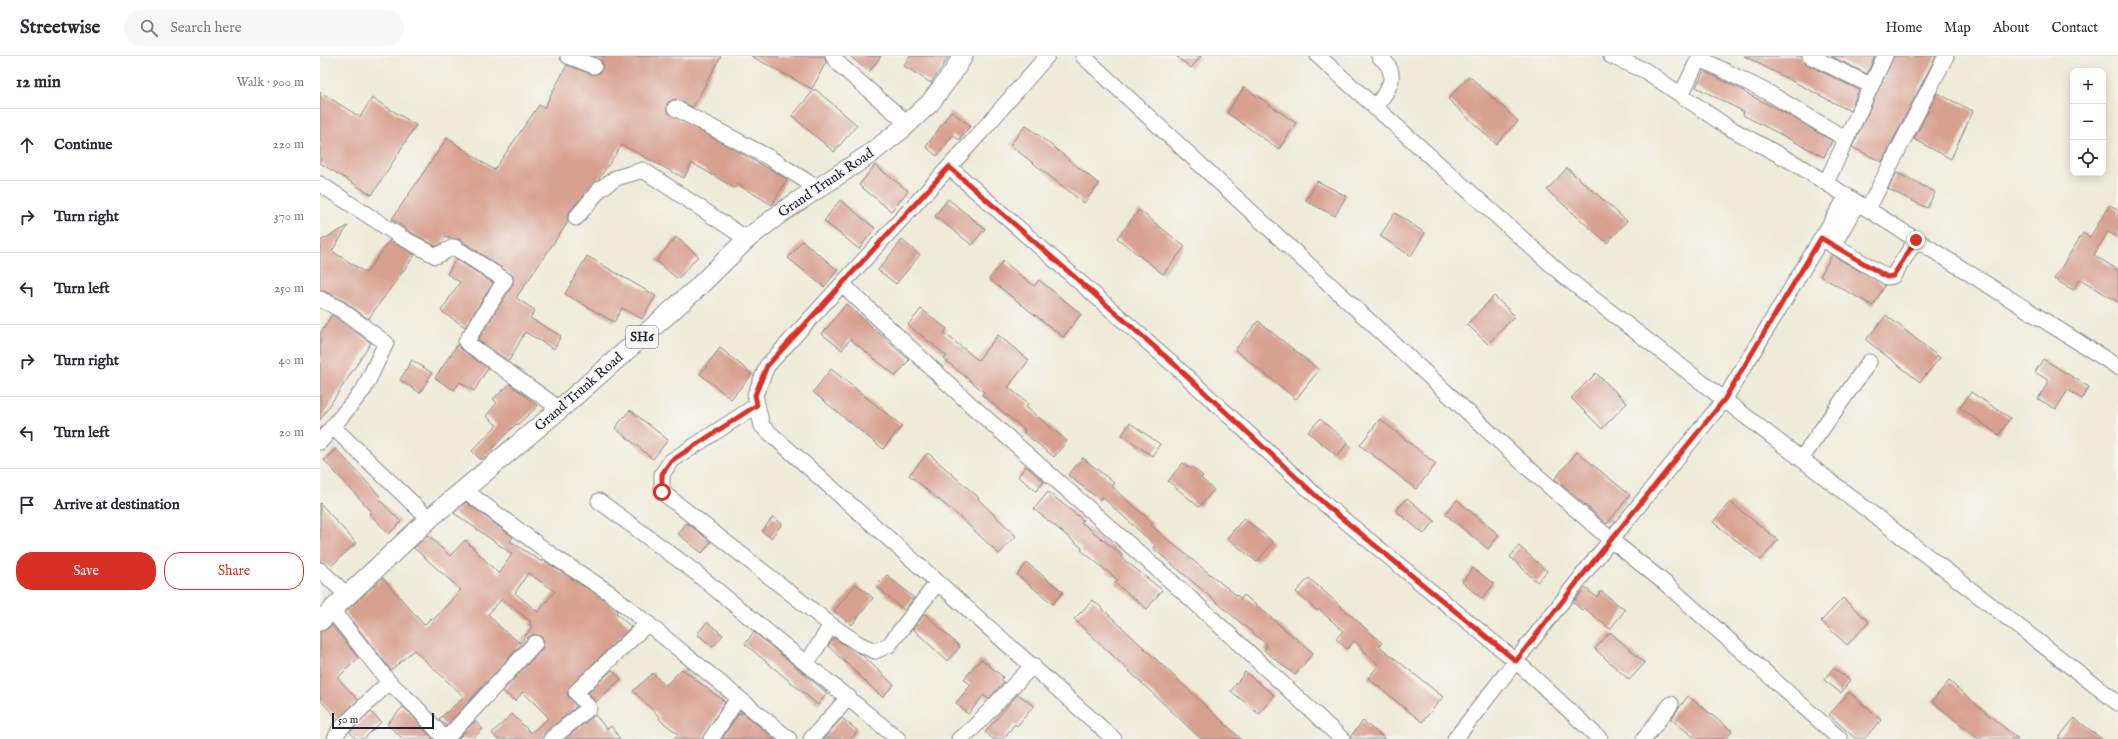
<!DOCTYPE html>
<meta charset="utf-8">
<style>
body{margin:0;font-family:"IM FELL English",serif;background:#f7f7f7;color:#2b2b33}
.controls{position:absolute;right:12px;top:12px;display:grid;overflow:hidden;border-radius:8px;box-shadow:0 2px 10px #0003}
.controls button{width:36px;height:36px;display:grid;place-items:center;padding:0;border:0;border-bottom:1px solid #e1e1e2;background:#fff;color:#2b2b33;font:20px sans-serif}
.scale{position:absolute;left:12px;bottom:10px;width:102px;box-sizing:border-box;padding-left:4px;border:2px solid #22223b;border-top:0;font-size:11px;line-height:14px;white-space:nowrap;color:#22223b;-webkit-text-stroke:3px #f6f6f2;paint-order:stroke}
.stop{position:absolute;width:12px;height:12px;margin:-9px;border:3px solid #d93025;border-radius:50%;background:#fff}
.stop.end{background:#d93025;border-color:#fff;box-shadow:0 1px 4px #0008}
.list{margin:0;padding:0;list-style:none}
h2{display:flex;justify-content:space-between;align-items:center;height:52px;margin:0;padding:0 16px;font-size:17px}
h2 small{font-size:13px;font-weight:400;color:#7c7c81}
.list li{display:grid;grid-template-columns:26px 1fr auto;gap:12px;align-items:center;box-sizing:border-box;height:72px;padding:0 16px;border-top:1px solid #e1e1e2}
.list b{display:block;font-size:15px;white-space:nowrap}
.list em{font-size:13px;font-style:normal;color:#7c7c81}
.actions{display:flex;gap:8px;padding:12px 16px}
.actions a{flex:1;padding:9px 0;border:1px solid #d93025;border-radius:16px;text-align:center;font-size:14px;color:#d93025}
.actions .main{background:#d93025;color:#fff}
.icon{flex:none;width:22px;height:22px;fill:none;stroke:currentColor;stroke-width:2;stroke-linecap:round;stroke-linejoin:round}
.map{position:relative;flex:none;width:1798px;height:683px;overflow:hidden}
header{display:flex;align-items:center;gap:24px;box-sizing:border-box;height:56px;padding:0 20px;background:#fff;border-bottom:1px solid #e1e1e2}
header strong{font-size:19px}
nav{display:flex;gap:22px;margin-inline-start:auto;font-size:14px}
.search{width:280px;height:36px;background:#f7f7f7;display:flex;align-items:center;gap:10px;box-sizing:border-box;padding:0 14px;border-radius:22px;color:#7c7c81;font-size:15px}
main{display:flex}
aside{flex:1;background:#fff}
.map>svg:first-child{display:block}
.building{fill:#d8a08f;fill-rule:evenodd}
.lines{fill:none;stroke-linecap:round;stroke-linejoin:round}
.minor-casing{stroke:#88868a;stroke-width:17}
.major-casing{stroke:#88868a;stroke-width:21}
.minor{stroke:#fff;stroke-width:15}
.major{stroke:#fff;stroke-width:19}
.route{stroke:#d93025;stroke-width:5}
.labels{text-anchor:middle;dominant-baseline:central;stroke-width:3.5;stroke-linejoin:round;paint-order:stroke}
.shield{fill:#f6f6f2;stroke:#626272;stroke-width:1}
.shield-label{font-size:13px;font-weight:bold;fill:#22223b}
.street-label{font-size:14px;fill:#22223b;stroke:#f6f6f2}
</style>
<header>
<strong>Streetwise</strong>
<div class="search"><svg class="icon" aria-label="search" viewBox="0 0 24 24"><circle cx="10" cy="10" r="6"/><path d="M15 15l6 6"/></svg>Search here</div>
<nav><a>Home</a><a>Map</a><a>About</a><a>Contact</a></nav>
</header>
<main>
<aside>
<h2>12 min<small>Walk · 900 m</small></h2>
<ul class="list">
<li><svg class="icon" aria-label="ahead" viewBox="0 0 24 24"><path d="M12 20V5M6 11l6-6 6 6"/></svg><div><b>Continue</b></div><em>220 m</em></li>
<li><svg class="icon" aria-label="right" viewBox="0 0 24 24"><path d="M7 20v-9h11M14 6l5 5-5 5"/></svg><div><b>Turn right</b></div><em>370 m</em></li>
<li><svg class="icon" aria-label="left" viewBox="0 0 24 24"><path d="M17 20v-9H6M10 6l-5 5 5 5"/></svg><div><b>Turn left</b></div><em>250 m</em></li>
<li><svg class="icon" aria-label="right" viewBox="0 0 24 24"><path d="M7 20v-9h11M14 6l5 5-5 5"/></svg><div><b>Turn right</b></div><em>40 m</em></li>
<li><svg class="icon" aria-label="left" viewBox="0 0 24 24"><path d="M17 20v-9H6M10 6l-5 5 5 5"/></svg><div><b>Turn left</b></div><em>20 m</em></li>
<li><svg class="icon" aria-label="arrive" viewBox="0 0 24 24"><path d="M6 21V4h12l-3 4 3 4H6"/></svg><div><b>Arrive at destination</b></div></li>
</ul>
<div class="actions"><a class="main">Save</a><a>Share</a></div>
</aside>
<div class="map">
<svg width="1798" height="683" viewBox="0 0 1798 683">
<rect width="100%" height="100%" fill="#f6f6f2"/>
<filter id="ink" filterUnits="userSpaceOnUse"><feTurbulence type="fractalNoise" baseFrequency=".025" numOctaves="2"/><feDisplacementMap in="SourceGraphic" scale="8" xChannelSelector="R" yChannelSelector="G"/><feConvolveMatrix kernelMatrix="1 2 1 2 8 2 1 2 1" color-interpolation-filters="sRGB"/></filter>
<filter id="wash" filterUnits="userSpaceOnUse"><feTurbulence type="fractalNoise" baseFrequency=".012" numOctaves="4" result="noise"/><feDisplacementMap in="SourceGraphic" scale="16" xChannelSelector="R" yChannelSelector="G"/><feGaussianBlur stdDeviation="0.9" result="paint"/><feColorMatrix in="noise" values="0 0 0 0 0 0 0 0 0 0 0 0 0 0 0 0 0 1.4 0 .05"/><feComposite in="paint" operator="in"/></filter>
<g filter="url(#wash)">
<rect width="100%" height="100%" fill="#efebd8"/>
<g id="blocks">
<path class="building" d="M273,0h128l-28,51 -19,-8 -7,4v9l120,67 -15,26 -35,-21 -2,4 -43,-25 -8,15 -62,-33 -24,35 -29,32 -2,5 1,5 -52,76 19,12 -5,8 31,18 -7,13 -29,-17 -16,29 -31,-21 35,-55v-9l-54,-37h-9l-4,-3 -5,8 -5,2 -30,-17 -14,-10 55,-81 47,32 45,-65 5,3 23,-43 24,9 9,-1 3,-9 -2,-4z
M431,0h73l2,6 -14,27z
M530,0h31l-12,16z
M590,0h39l-18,27 -27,-17z
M856,0h25l-10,12z
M1424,0h57l5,8 53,26 -9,21z
M1511,0h44l-8,18z
M1574,0h42l-54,106 -30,-15z
M1384,15l40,20v1l48,25 40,24 -8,16 -81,-42 1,-3 -48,-25z
M1149,20l49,45 -22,23 -48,-45z
M924,31l52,36 -17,26 -52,-36z
M495,33l42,36 -23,27 -42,-36z
M0,36l40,25 12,-19 44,27 -44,70 -52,-32z
M1617,37l36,18 -22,48 -37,-20z
M631,55l19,15 -11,14 -6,-5 -16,21 -11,-9z
M706,69l73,59 -15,19 -74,-58z
M555,109l33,26 -17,20 -32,-26z
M1247,112l60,53 -20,22 -60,-53z
M1577,117l38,19 -8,16 -39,-19z
M997,125l29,15 -11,20 -29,-15z
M628,143l37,30 -13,16 -37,-29z
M520,144l35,28 -16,21 -35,-28z
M1790,149l8,5v28l-10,-6 -14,23 24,15v32l-38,-23 -7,11 -19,-11 29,-46 7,4z
M819,154l46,37 -22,27 -46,-36z
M1075,157l30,20 -14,23 -31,-20z
M28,170l-16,25 34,22 24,-33 25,15 -47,64 -24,-18 -24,-12v-48z
M356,181l22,19 -20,23 -22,-18z
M582,184l18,15 -24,29 -18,-14z
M482,185l36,29 -14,17 -36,-29z
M1512,199l53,30 -12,21 -53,-30z
M267,200l69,40 -14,23 -20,-11 -8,14 -49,-28z
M136,203l37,24 -28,44 -24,-16 19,-29 -13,-8z
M683,205l31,25 5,-6 42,34 -18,23 -74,-58z
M1174,240l21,20 -27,28 -21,-20z
M526,248l63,56 -13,16 -46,-37 -8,11 -20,-16z
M601,253l26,20 -3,4 34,27 20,-25 31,25 -21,27 20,16 -2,4 41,34 -13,16 -31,-25 2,-2 -43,-35 2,-3 -40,-33 3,-3 -39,-31z
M12,259l39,28 -51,77v-86z
M1566,259l54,43 -20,24 -54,-42z
M938,265l61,49 -23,29 -61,-49z
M138,288l3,5 27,19 -14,23 -14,-9 -6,8 -19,-12z
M400,292l32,26 -21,25 -31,-25z
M1723,303l46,28 -7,12 -14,-9 -12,19 -18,-10 11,-18 -14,-9z
M92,304l20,13 -12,20 -20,-13z
M511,313l71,57 -19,23 -70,-57z
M1276,317l31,30 -25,26 -31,-31z
M190,328l28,22 -21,19 -1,-1 -35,36 -9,-9 25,-26 -11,-9 11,-13 -4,-4z
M1651,336l39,26 -11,17 -39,-27z
M310,354l38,30 -15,19 -38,-31z
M1000,363l28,24 -11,13 -29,-24z
M1060,363l56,45 -20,25 -56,-44z
M810,367l30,21 -8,12 -30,-21z
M16,393l44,47 -2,2 23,24 -12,12 -20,-21 2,-2 -47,-51z
M1257,396l53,43 -23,29 -52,-45z
M608,397l51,45 -1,1 38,37 -17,18 -38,-36 -52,-43z
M763,402l31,25 -3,3 42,37 -2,2 39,33 51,41 3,-4 69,58 -18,22 -31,-25 3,-5 -114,-97 2,-3 -53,-48 -2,3 -32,-25z
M863,407l8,6 1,-2 11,9 -2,2 13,12 -15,17 -31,-26z
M706,410l18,16 -8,9 -18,-15z
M728,436l35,28 -2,2 41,33 -1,2 41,33 -15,19 -32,-26 3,-3 -37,-30 1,-2 -48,-39z
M1087,442l28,23 -11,13 -28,-23z
M1137,444l42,35 -11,14 -43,-35z
M146,446l47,35 -3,4 32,21 1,-2 62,40 13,11 -2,2 15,14 -61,59 -3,8 9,13 -31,25 -3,7h-45l-5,-6 20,-19 19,19 18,-15 -26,-26 -8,9 -12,-10 39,-42 2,-8 -3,-5 -8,-2 -5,3 -82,89 -7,-7 25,-22 -50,-47 -23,20 -46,-58 38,-34 41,47 7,-7 2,2 28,-30 -47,-42 14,-13 22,21 15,-16 34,34 13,-20 -58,-41zM208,517l27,18 -17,21 -23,-19zM182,543l29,23 -2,2 3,3 -12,16 -19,-15 -13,-14z
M1410,446l48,38 -17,20 -48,-38z
M0,447l36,40 -26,24 -10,-6z
M453,461l9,7 -11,14 -9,-7z
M924,462l29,24 -16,20 -30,-24z
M367,467l24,19 -9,11 -24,-19z
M1199,490l28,25 -10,11 -27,-25z
M707,507l36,29 -10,12 -36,-29z
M1153,512l21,16 -12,15 -20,-17z
M567,519l27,23 -10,12 -28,-24z
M989,522l73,65 -3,3 64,51 -21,25 -54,-44 11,-13 -25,-24 -7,8 -11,-10 7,-8 -24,-22 -2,2 -21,-19z
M536,528l17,14 -21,27 -18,-14z
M1265,532l12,9 4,-6 24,19 -15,19 -26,-21 -2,2 -9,-8z
M1523,542l26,24 -22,23 -26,-24z
M773,544l148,139h-40l-127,-120z
M605,558l35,33 -13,14 -34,-32z
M387,566l16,13 -10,12 -16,-13z
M12,569l26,33 -20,20 20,22 -20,19 -18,-19v-68l7,-3z
M434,576l73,61 -9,12 -73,-61z
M1290,576l35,31 -16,17 -34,-31z
M514,582l28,17 32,30 -12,12 -54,-51z
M661,603l22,18 -2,3 3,2 -16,17 -4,-4 -16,19 -12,-11 15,-18 -7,-6z
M1513,612l17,12 -9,13 -17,-13z
M362,613l43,33 -23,37h-28l4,-5 -19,-15 1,-2 -27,-26 20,-18 12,13z
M292,614l9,9 -25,23 -8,-9z
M925,616l29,23 -15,19 -28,-23z
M1629,625l35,30 34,28h-40l-46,-38z
M1529,636l32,28 -17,19h-8l-27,-24z
M698,638l16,12 -17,20 -2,-2 -12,15h-10l-8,-7z
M1368,640l44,35 -6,8h-30l-25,-20z
M83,651l6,5 24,27h-30l-16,-15z
M51,656l10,10 -17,17h-8l-6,-7z
M422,656l33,27h-53l17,-26 2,1z
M275,659l12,14 4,-3 9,13h-55z
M522,662l16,13 -7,8h-28z
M1754,662l28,21h-44z
M155,665l8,8 -11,10h-14z
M1043,665l22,18h-34v-3z"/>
</g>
</g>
<g filter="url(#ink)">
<use href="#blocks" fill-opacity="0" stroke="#88868a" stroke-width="1"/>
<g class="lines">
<g class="minor-casing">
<path id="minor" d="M248,0l26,10
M513,0l8,10 67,58
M727,0l-66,76 -214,234 -12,29 7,31 352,313
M763,0l443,410 85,74 54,43 175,156
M998,0l247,221 553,426
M1291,0l35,15 80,55 70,38 322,203
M1490,0l60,29
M1379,2l70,35 77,46
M1361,39l19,-39
M355,52l95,50 47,30
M1055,52c13,-19 27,-34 4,-52
M629,111l225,198 153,141 189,155 84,78
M1506,127l59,-127
M0,128l81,53 35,19 18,-9 51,33 -39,62 94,67
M1548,153l78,-153
M256,162l24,-29 16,-11 27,-8 104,69
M1501,182l66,39 6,-1 23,-36
M1513,190l24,-43
M522,228l129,121 219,193 152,141
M0,243l20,10 46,34 -22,46 -44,53
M437,349l-86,56 -9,13v18l169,133 28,19 16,7 14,-6 48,-62
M13,371l96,92
M1481,403l68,-97
M143,433l93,69 54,35 179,146
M279,445l92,68 207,170
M0,514l27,25
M12,554l57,72 26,24 30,33
M487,607l24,-38
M15,683l4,-9 50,-48
M126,683l89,-96
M231,683l38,-31 -13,-16 72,-69
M391,683l27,-41
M491,683l38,-42
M639,683l13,-10 61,-64
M1135,683l134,-172 135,-167 123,-204
M1324,683l27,-35"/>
</g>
<g class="major-casing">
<path id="major" d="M0,565l109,-102 131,-110 134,-118 53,-52 35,-27 88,-58 32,-25 28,-26 22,-29 11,-18"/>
</g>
<use href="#minor" class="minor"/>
<use href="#major" class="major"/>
</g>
</g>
<g class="lines" filter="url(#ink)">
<path class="route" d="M342,436v-18l9,-13 86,-56 -2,-10 12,-29 182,-199 225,197 153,142 189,155 73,-94 135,-167 97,-162 66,39 6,-1 23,-36"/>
</g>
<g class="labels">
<rect class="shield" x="306" y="270" width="32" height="22" rx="3"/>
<g class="shield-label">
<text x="322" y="281">SH6</text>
</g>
<g class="street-label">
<text transform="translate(506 127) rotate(-34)">Grand Trunk Road</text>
<text transform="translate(259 336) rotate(-41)">Grand Trunk Road</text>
</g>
</g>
</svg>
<div class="controls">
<button>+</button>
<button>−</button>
<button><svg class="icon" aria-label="locate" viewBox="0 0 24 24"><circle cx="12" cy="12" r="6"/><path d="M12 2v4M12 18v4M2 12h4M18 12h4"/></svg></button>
</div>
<div class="scale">50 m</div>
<div class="stop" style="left:342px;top:436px"></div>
<div class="stop end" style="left:1596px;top:184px"></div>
</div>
</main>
